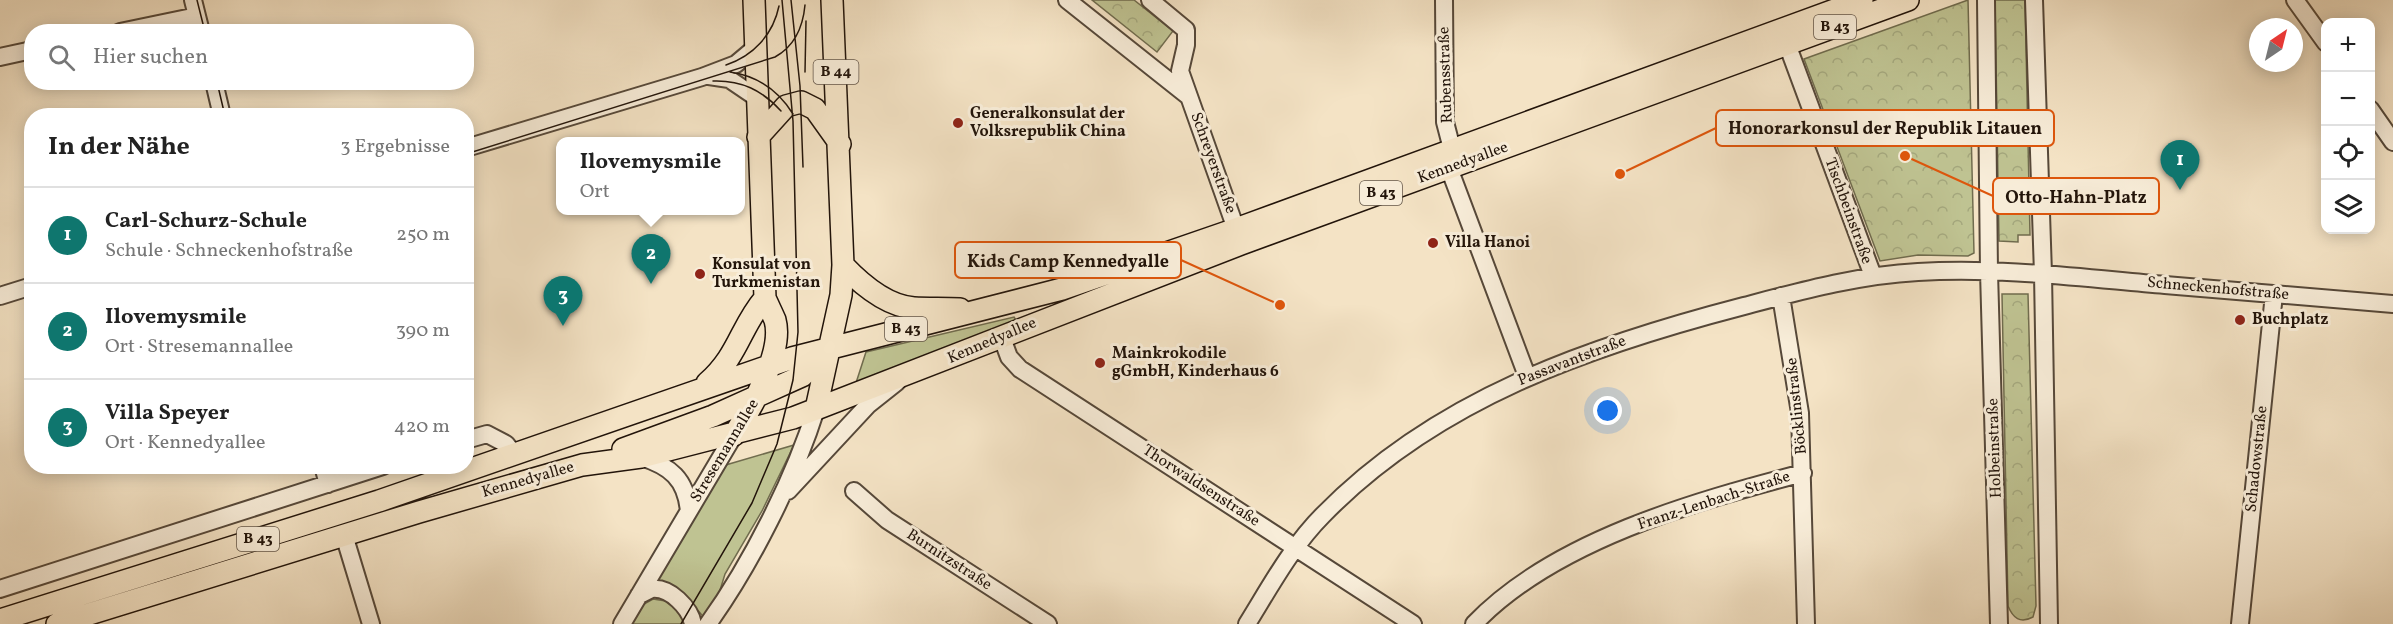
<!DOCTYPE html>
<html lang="de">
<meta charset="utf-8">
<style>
body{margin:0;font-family:Vollkorn,serif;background:#f6f6f6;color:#222}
.controls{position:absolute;right:18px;top:18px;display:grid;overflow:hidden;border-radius:12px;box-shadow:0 3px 15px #0003}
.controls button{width:54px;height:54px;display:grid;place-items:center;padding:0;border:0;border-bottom:2px solid #e0e0e0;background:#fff;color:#222;font:30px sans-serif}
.compass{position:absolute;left:2249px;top:18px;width:54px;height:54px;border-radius:50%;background:#fff;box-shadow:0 3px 15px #0003;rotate:35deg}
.you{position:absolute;left:1608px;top:411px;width:21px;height:21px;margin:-15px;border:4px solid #fff;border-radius:50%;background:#1a73e8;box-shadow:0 0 0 9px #1a73e833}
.badge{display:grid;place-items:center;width:39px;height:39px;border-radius:50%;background:#0f766e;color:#fff;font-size:20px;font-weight:700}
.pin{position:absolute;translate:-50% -50px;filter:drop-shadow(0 2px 3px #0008)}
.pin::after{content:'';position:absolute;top:32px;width:21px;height:18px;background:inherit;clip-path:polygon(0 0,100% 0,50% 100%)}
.popup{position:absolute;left:556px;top:137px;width:189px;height:78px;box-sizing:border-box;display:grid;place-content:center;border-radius:12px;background:#fff;filter:drop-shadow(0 2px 4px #0005);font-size:20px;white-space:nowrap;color:#767676}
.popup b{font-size:22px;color:#222}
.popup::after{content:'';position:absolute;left:50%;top:100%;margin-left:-12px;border:12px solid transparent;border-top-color:#fff}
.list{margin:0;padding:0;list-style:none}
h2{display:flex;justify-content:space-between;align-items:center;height:78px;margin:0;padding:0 24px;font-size:26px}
h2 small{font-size:20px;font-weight:400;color:#767676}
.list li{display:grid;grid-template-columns:39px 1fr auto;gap:18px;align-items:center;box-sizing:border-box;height:96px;padding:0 24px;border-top:2px solid #e0e0e0}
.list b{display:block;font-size:22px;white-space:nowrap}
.list p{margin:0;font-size:20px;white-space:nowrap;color:#767676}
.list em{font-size:20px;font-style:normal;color:#767676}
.icon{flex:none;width:33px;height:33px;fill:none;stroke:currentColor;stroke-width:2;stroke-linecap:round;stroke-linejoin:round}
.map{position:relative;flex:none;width:2393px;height:624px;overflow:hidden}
.search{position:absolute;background:#fff;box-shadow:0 3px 15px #0003;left:24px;top:24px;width:450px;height:66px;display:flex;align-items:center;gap:15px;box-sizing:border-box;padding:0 21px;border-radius:24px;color:#767676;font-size:22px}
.panel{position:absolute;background:#fff;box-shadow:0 3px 15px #0003;left:24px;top:108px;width:450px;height:366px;border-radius:24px}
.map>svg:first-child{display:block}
.grass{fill:#bfc392;stroke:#706c4e;stroke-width:1.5}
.park{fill:url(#park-crowns);stroke:#706c4e;stroke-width:1.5}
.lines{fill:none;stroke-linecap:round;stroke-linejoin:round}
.minor-casing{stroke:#564839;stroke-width:20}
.major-casing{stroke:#22140a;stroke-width:24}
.minor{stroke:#f8edd9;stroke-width:16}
.major{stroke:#f4e3c5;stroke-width:21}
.tram{stroke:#22140a;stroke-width:1.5}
.poi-dot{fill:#8f2418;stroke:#f8edd9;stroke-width:2}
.labels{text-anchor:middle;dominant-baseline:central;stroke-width:6;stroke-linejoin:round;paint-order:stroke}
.shield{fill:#f8edd9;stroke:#625548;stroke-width:1.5}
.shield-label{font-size:15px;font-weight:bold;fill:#22140a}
.street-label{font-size:16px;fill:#22140a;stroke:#f8edd9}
.poi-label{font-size:16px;font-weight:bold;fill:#22140a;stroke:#f8edd9;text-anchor:start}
.leader{fill:none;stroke:#de560c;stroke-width:2}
.callout-dot{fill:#de560c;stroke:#f8edd9;stroke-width:2}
.callout{fill:#f8edd9;stroke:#de560c;stroke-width:2}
.callout-label{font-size:18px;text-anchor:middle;font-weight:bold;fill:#22140a}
</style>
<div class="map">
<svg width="2393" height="624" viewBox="0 0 2393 624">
<defs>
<pattern id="park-crowns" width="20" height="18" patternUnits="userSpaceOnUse" patternTransform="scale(1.5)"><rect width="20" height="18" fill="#bfc392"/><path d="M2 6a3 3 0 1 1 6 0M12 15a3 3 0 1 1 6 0" fill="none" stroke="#a4a77d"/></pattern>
</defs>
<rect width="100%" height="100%" fill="#f4e3c5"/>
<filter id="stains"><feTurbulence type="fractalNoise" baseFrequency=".00333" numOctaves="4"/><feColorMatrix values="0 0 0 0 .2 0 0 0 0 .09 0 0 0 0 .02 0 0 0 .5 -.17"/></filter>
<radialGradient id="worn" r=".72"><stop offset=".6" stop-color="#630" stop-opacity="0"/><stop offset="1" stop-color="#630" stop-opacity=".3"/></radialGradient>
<path class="grass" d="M1014,317l3,5 -162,64 11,-34z
M794,445l-32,66 -37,63 -8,26 -11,20 -17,-20 -39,-15 69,-118z
M653,599l19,3 14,22h-58l9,-16z"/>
<path class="park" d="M1092,0h42l39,31 -16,21z
M1968,0l6,253 -6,3 -50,-1 -38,6 -76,-202z
M1995,0h30l5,235h-12v7l-19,-1z
M2002,294h26l8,312 -3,11c-13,7 -20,1 -25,-11z"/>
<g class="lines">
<g class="minor-casing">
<path id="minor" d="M193,0l8,32
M1067,0l121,96
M1150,0l36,30v15l-6,26 56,158
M1444,0l1,122 7,27
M1986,0l3,272 10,352
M2034,0l9,274 6,350
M2295,0l31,43
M120,32l77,-16
M1787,44l86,232
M0,57l32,-7
M709,76l20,3 28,19
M214,82l8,34
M2370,109l23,33
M466,148l236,-71 34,-13 19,-16
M1449,168l78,208
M0,296l32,-10
M1781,296l19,117 6,211
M1002,338l7,19 11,12 393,255
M466,440l21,-6 19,10 8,10
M641,457c29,9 45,22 48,54
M323,466l5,18
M788,491l80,-86 29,-23
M854,491l33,29 161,104
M344,535l27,89
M0,589l383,-123
M639,595c4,-1 9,-5 13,-6 18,-2 38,19 41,35
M622,624l112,-189
M708,624c43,-60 86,-145 108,-215
M1247,624c23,-37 45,-78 76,-109 113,-116 267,-169 421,-209 57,-15 115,-31 174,-34 82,-5 165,6 247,13 76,7 152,12 228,19
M1474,624c79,-83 221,-123 329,-151
M2240,624l34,-330"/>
</g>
<g class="major-casing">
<path id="major" d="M758,137l28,-31 15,-4 14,7 25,35
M843,265c18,19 43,41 71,43 15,1 31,0 46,1
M707,383c32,-28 33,-56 58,-85
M816,409l25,-114 2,-30 -11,-265
M734,435c17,-26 50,-83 41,-115 -3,-7 -7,-15 -10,-22l-11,-298
M623,449l90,-33 80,-36 9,-4 28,-28
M0,620l379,-119 413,-143 270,-69 174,-60 626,-229
M57,624l362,-112 163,-47 59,-8 152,-39 448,-174 667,-244"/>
</g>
<use href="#minor" class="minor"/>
<use href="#major" class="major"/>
<path class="tram" d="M197,0l8,32
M791,0l9,86 3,81
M726,65c27,-9 47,-30 53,-59
M730,72c28,4 48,18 63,42
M805,72l1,-51
M713,81c28,-1 49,9 68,30
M217,82l8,34
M466,154l309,-97c20,-11 28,-30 30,-52
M681,624l71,-121 25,-59 16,-64 5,-48 -5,-211 -11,-121"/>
</g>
<g class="poi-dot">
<circle cx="958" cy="123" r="6"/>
<circle cx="1433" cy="243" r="6"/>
<circle cx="700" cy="274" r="6"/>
<circle cx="2240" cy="320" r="6"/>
<circle cx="1100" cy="363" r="6"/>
</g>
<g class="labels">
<g class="shield">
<rect x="1814" y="15" width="42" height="24" rx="4.5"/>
<rect x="813.5" y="60" width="45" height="24" rx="4.5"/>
<rect x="1360" y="181" width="42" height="24" rx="4.5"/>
<rect x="885" y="317" width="42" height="24" rx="4.5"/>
<rect x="237" y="527" width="42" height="24" rx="4.5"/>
</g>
<g class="shield-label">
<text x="1835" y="27">B 43</text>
<text x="836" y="72">B 44</text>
<text x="1381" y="193">B 43</text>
<text x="906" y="329">B 43</text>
<text x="258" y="539">B 43</text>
</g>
<g class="street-label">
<text transform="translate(1446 75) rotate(-92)">Rubensstraße</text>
<text transform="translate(1213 163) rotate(70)">Schreyerstraße</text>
<text transform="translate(1463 163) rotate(-20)">Kennedyallee</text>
<text transform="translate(1848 211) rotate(70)">Tischbeinstraße</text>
<text transform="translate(2218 289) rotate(5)">Schneckenhofstraße</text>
<text transform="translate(992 341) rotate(-23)">Kennedyallee</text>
<text transform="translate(1572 361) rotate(-21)">Passavantstraße</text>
<text transform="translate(1797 406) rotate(-96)">Böcklinstraße</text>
<text transform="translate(1995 448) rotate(-92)">Holbeinstraße</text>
<text transform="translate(725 451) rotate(-59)">Stresemannallee</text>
<text transform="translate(2257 459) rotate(-84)">Schadowstraße</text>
<text transform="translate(528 480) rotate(-16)">Kennedyallee</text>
<text transform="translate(1201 486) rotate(33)">Thorwaldsenstraße</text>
<text transform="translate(1714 501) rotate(-18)">Franz-Lenbach-Straße</text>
<text transform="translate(949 560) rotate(33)">Burnitzstraße</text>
</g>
<g class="poi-label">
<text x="970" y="114">Generalkonsulat der<tspan x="970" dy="18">Volksrepublik China</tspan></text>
<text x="1445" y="243">Villa Hanoi</text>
<text x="712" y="265">Konsulat von<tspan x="712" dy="18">Turkmenistan</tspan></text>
<text x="2252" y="320">Buchplatz</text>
<text x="1112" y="354">Mainkrokodile<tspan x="1112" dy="18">gGmbH, Kinderhaus 6</tspan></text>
</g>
</g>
<path class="leader" d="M1620 174L1716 128M1905 156L1993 196M1280 305L1181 260"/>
<g class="callout-dot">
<circle cx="1620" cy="174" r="6"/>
<circle cx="1905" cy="156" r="6"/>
<circle cx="1280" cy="305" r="6"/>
</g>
<g class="callout">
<rect x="1716" y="110" width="338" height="36" rx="6"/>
<rect x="1993" y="178" width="166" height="36" rx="6"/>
<rect x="955" y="242" width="226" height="36" rx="6"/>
</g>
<g class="callout-label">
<text x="1885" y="134">Honorarkonsul der Republik Litauen</text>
<text x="2076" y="203">Otto-Hahn-Platz</text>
<text x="1068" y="267">Kids Camp Kennedyalle</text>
</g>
<rect width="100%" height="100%" filter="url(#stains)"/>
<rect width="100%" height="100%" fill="url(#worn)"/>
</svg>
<div class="controls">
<button>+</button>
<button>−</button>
<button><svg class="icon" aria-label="locate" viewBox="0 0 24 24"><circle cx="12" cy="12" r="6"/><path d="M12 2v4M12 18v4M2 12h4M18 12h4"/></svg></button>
<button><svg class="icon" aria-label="layers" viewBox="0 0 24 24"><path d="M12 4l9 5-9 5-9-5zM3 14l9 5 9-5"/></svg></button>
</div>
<svg class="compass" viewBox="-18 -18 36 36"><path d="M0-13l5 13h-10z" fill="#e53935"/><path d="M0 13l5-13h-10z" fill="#767676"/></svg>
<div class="you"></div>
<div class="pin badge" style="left:2180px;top:190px">1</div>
<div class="pin badge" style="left:651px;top:284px">2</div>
<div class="popup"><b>Ilovemysmile</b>Ort</div>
<div class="pin badge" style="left:563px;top:326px">3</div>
<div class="search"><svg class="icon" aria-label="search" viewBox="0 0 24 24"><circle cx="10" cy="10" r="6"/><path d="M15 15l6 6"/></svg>Hier suchen</div>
<section class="panel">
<h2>In der Nähe<small>3 Ergebnisse</small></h2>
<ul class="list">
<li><span class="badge">1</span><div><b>Carl-Schurz-Schule</b><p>Schule · Schneckenhofstraße</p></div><em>250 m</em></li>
<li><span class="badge">2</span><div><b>Ilovemysmile</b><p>Ort · Stresemannallee</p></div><em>390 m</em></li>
<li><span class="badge">3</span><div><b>Villa Speyer</b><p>Ort · Kennedyallee</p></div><em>420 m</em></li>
</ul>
</section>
</div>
